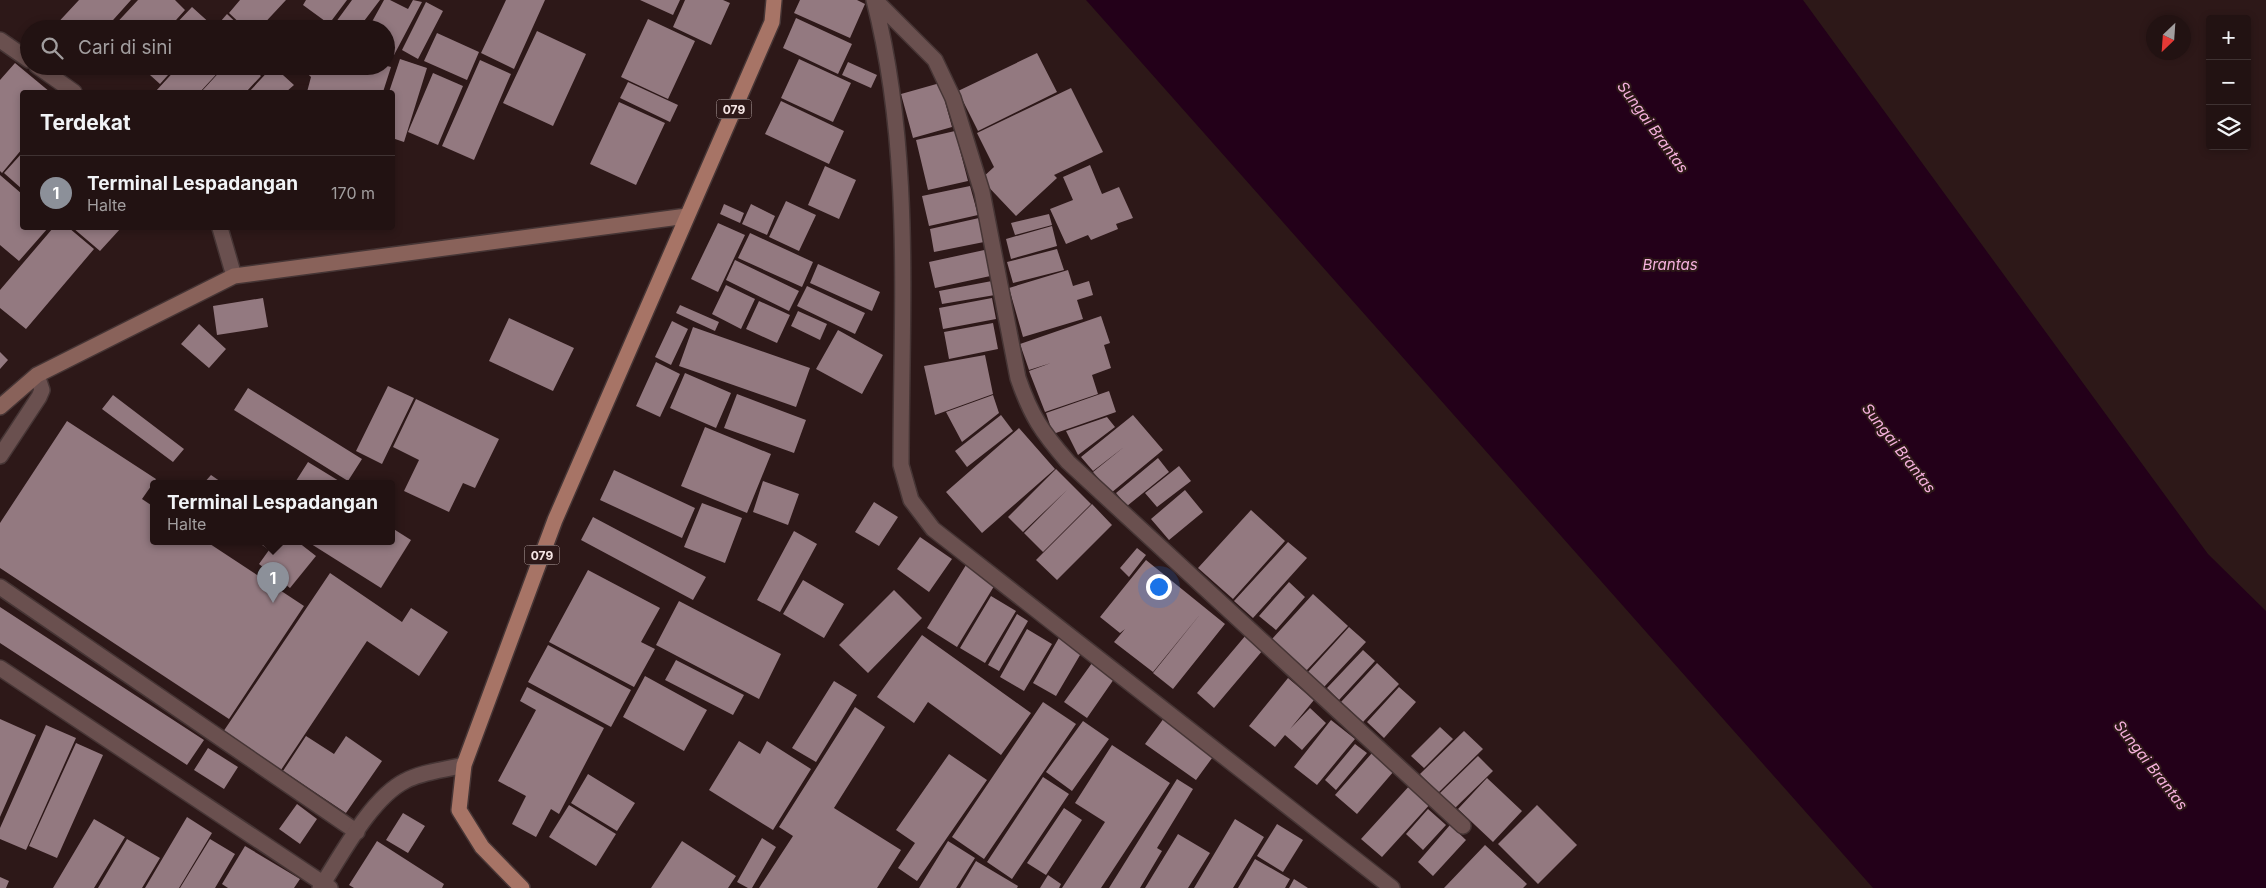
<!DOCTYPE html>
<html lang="id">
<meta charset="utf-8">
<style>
body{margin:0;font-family:Inter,sans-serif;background:#2a1b1b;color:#f1f3f6}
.controls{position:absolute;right:15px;top:15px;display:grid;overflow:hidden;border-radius:5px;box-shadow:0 2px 8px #0003}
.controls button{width:45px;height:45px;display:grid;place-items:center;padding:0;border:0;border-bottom:1px solid #3f3232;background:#221212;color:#f1f3f6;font:25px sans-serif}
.compass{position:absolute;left:2146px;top:15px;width:45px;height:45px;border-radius:50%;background:#221212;box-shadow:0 2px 8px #0003;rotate:205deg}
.you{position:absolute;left:1158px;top:586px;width:18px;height:18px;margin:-12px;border:4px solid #fff;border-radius:50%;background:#1a73e8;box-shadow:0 0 0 8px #1a73e833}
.badge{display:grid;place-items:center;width:32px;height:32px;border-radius:50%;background:#8c9099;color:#fff;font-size:16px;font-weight:700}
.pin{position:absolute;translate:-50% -41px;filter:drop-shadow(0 1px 2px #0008)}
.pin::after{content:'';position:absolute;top:26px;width:18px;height:15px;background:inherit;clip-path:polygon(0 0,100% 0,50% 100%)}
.popup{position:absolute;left:150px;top:480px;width:245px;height:65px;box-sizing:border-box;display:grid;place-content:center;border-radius:5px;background:#221212;filter:drop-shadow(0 1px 4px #0005);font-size:16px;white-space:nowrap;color:#a29e9f}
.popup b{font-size:19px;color:#f1f3f6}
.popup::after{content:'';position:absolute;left:50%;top:100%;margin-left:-10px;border:10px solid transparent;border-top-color:#221212}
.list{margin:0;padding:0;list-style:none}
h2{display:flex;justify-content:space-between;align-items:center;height:65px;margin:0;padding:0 20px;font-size:21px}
h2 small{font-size:16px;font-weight:400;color:#a29e9f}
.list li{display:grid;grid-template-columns:32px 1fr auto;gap:15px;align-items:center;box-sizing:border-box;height:75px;padding:0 20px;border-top:1px solid #3f3232}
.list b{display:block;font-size:19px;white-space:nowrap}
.list p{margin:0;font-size:16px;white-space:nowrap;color:#a29e9f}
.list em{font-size:16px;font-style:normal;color:#a29e9f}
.icon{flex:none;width:28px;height:28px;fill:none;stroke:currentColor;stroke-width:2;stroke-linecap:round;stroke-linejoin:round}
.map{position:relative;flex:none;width:2266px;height:888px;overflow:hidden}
.search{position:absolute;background:#221212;box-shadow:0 2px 8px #0003;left:20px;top:20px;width:375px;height:55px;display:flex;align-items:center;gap:12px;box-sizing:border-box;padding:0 18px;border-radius:28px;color:#a29e9f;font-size:19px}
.panel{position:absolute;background:#221212;box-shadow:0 2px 8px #0003;left:20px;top:90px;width:375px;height:140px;border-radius:5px}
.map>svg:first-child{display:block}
.water{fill:#230019}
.building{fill:#937980}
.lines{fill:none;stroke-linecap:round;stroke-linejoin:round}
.service-casing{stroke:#463535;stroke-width:18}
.minor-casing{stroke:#463535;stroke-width:18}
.secondary-casing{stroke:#463535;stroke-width:18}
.primary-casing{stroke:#463535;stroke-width:18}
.service{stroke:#6a504f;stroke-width:15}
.minor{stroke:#6a504f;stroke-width:15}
.secondary{stroke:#89625a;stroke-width:15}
.primary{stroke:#a77466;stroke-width:15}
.labels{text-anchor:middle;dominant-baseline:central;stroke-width:4;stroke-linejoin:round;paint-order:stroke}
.shield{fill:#2d1818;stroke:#b9a8a7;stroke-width:1}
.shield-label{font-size:12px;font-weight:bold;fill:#f5e5e4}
.water-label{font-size:15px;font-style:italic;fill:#f6b1dd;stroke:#2d1818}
</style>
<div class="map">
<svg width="2266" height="888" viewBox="0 0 2266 888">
<rect width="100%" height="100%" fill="#2d1818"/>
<path class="water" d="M1086,0h717l405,554 58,57v277h-393z"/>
<path class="building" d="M79,0h52l-26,29h-53z
M138,0h37l10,10 -17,19h-57z
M240,0h46l-27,29h-13l-17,-16z
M306,0h41l-18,24 -26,-19z
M352,0h28l-22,29h-21l-4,-3z
M384,0h6l18,9 5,-9 9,2 -28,53 -8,-4v-22h-18z
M506,0h39l-31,69 -33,-16z
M640,0h40l-7,15z
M685,0h38l7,3 -19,42 -38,-18z
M800,0h57l8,4 -15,34 -56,-25z
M426,2l17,9 -25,48 -16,-9z
M192,7l21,19 -2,3h-40z
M227,14l16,15h-29z
M796,18l56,26 -14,30 -55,-26z
M648,19l47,22 -27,58 -47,-22z
M537,31l49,23 -33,72 -50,-23z
M437,33l42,19 -12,28 -43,-19z
M1037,53l20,39 -79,39 -20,-40z
M400,59l27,9 -23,74 -12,-4v-46h-3z
M799,59l52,24 -18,39 -52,-24z
M480,60l31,14 -37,86 -32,-14z
M848,62l29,13 -6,13 -29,-13z
M15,63l35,29h-28v57l-20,24 -2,-2v-91z
M140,66h36l-16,18z
M179,66h45l-24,26h-45z
M225,66h26l10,10 -15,16h-45z
M273,66l21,19 -8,7h-37z
M299,66h88l4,1 -8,25h-76l4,-15z
M433,73l30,13 -25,59 -30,-13z
M628,82l50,23 -8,17 -50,-24z
M940,83l12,44 -39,11 -12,-44z
M1071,88l32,64 -49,23 3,3 -41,38 -35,-37 13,-12 -17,-34z
M781,101l63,30 -15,33 -64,-30z
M619,102l46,21 -29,62 -46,-21z
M955,131l13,50 -40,9 -12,-50z
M22,153v36l-18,-16z
M1090,165l12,29 17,-7 14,31 -17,6 2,5 -27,11 -3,-5 -22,9 -16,-35 23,-9 -10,-23z
M825,166l31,14 -17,39 -31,-14z
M0,175l22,19v34h26l-29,33 -19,-16z
M970,186l8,29 -49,11 -7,-30z
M786,201l30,14 -17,36 -30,-14z
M724,204l20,9 -4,10 -20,-9z
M751,204l24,12 -8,19 -25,-11z
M1049,214l3,11 -37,10 -4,-12z
M979,218l5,24 -50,10 -4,-23z
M718,223l27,12 -27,57 -27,-13z
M1052,226l5,20 -46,13 -5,-20z
M53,228h16l25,21 -68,80 -26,-21v-18z
M73,228h48l-21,23z
M750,233l63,29 -11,25 -64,-29z
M989,249l6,26 -60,13 -6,-26z
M1057,249l7,21 -51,13 -6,-21z
M735,260l64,31 -10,20 -63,-31z
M818,264l62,28 -8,19 -62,-28z
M1068,270l5,16 16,-5 4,14 -16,5 6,19 -60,18 -14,-49z
M992,281l3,14 -53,9 -3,-13z
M726,285l29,14 -14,30 -29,-15z
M807,286l58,27 -10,21 -58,-28z
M263,298l5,29 -51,8 -4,-29z
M992,298l4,21 -53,10 -4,-21z
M759,301l31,14 -13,28 -31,-14z
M680,305l39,17 -4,9 -39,-18z
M798,311l29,13 -7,16 -29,-14z
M1101,316l9,27 -6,2 7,23 -19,7 6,19 -53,18 -16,-41 22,-8 -22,7 -9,-26z
M509,318l65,30 -21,43 -64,-30z
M672,321l16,8 -17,36 -16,-8z
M993,323l5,26 -49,10 -5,-27z
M199,324l27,25 -17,19 -28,-24z
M693,327l117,41 -14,39 -117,-41z
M838,330l45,25 -21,39 -46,-25z
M0,352l8,8 -8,9z
M985,355l8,39 -58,21 -11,-49z
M656,362l24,12 -20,43 -24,-11z
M685,373l46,20 -15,35 -46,-20z
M388,386l26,12 -32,66 -26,-13z
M248,388l114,71 -14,22 -114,-71z
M1109,391l7,21 -63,22 -7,-21z
M737,394l69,26 -12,33 -70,-25z
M113,395l71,54 -11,13 -71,-53z
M993,395l6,18 -37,29 -16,-30z
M416,399l83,40 -24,49 -12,-5 -14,29 -45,-21 15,-31 -26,-13z
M1001,415l12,16 -46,36 -12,-16z
M1133,415l30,35 -52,43 -18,-21 31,-25 -31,24 -12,-14z
M1107,417l8,10 -37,28 -12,-24z
M67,421l89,58 -14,20 12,8v35h53l97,64 -75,113 -229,-151v-45z
M705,427l66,27 -24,59 -66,-27z
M1019,428l36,41 -73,64 -36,-41z
M1158,458l11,14 -42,34 -11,-13z
M308,462l36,22h-50z
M1179,466l12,15 -34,26 -12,-14z
M1056,469l35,35 -48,48 -19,-19 43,-43 -44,42 -15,-15z
M614,470l81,38 -13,30 -82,-38z
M211,475l13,9h-21z
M763,481l36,13 -11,31 -35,-13z
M1185,490l18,22 -34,28 -18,-21z
M874,502l24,15 -19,29 -24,-14z
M702,503l40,15 -17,45 -41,-16z
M1092,504l20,21 -55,55 -21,-20z
M1251,510l34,31 -52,58 -35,-31z
M593,517l113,60 -13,23 -112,-60z
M392,528l19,12 -30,48 -73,-46h84z
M794,531l23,13 -37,68 -23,-12z
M920,537l32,22 -23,33 -32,-23z
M258,542h40l18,14 -26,32 -31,-24 10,-14z
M1288,542l19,16 -54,60 -19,-17z
M1137,548l9,7 -17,22 -9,-9z
M1146,560l79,64 -52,65 -20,-16 49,-61 -49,60 -39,-30 11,-13 -5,4 -20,-16z
M966,565l30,18 -39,64 -30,-19z
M588,570l72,38 -19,34 14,7 -21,38 -85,-45z
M330,573l72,49 9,-14 37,24 -29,44 -52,-35 -86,129 -58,-38z
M803,580l41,24 -20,34 -41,-24z
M1289,582l16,15 -29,33 -17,-14z
M894,590l28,28 -54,55 -29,-28z
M1313,594l35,32 -42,45 -34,-32z
M991,596l25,15 -31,52 -25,-15z
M679,601l102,53 -22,45 -103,-54z
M0,607l204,133 -17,25 -187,-122z
M1017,614l11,7 -29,50 -11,-6z
M1349,627l17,15 -42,45 -16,-15z
M1027,629l25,15 -28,47 -24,-14z
M922,635l109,78 -30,42 -73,-53 -14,21 -37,-26z
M1246,635l17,15 -49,58 -17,-15z
M1060,636l23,14 -27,46 -23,-13z
M548,645l83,45 -20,37 -83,-45z
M1363,650l12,11 -36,39 -12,-12z
M676,660l68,35 -11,20 -68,-35z
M1092,663l22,16 -27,39 -23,-16z
M1377,663l22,21 -36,38 -22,-20z
M645,676l62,34 -23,41 -61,-34z
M1288,678l26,22 -24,29 20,-21 16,15 -24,27 -17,-15 -10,12 -26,-21z
M834,681l23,14 -41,67 -24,-14z
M527,687l77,41 -45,86 -8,-5 -15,28 -24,-13 14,-28 -28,-15 38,-71 -16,-9z
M1399,687l17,15 -32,36 -17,-16z
M1043,702l33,22 -92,135 -32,-22z
M855,707l30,20 -51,81 67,42 -24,38h-118l34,-52 -14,-9z
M1164,718l51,36 -19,26 -51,-36z
M0,719l36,16 -36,82z
M1331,720l24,19 -38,46 -23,-18z
M1083,721l26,18 -37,52 -26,-19z
M46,725l30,13 -50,112 -26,-11v-11z
M1440,727l13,12 -29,29 -13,-12z
M1464,731l19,18 -45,44 -18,-19z
M306,736l28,18 12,-18 36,25 -36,52 -63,-42z
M739,741l21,13 7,-13 44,28 -38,61 -64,-40z
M76,743l27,12 -46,103 -28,-12z
M1355,744l12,9 -31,37 -11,-10z
M1112,745l58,38 -69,105h-39l43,-66 -30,-19z
M208,748l30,19 -14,22 -30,-19z
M1372,753l22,18 -37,43 -22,-19z
M949,754l38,26 -70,101 -19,-13 17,-25 -19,-13z
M1478,756l15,15 -39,38 -15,-15z
M588,774l47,29 -18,28 -46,-28z
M1043,777l26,17 -57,85 -25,-17z
M1487,778l35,33 -29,31 -35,-33z
M1177,779l16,10 -36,59 5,3 -22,37h-31z
M1411,784l21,18 -50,55 -21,-18z
M297,804l20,15 -17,25 -21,-15z
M569,805l47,29 -20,32 -47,-29z
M1537,805l40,40 -39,39 -40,-40z
M1064,808l18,12 -36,55 -19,-12z
M1428,809l18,16 -23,25 -17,-16z
M403,813l22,13 -17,27 -22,-13z
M187,817l25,16 -33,55h-34z
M94,819l31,18 -31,51h-41z
M1235,819l29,18 -31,51h-39z
M1277,824l26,16 -20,32 -26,-16z
M1450,825l16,15 -33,36 -15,-14z
M1178,834l32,19 -22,35h-43z
M762,838l14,9 -24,41h-4l-11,-6z
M127,839l33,19 -18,30h-44z
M210,839l25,15 -20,34h-35z
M377,841l67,43 -2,4h-88l-5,-3z
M682,841l54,35 -8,12h-77z
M948,841l27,17 -19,30h-37z
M1485,845l42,39 -4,4h-79z
M245,846l55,33 -6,9h-66l-6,-4z
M1255,859l35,20 -5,9h-47z
M976,861l42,25 -1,2h-57z
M1048,875l13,9 -2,4h-19z
M0,877l9,4 -3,7h-6z
M1294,879l14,9h-19z"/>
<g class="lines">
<g class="service-casing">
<path id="service" d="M0,456l39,-59 3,-7 -5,-15
M0,587l357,245"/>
</g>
<g class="minor-casing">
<path id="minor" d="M874,0c39,152 27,309 27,465l10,35 22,29 459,359
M875,0l60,60 18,38 29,94 36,186c13,38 24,54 50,84l395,364
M0,40l29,20
M37,66l37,26
M220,228l14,48
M0,668l330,220
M320,888c21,-32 51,-90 85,-107 16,-9 40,-11 59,-16"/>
</g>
<g class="secondary-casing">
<path id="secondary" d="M0,407l37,-32 197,-99 453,-60"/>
</g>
<g class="primary-casing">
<path id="primary" d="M522,888l-40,-41 -23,-37 5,-45 91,-245 217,-498 2,-22"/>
</g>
<use href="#service" class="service"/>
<use href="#minor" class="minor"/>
<use href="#secondary" class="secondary"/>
<use href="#primary" class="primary"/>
</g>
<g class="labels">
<g class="shield">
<rect x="716.5" y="99.5" width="35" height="19" rx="4"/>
<rect x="524.5" y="545.5" width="35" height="19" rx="4"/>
</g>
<g class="shield-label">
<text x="734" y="109">079</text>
<text x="542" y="555">079</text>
</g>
<g class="water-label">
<text transform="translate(1653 127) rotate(54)">Sungai Brantas</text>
<text x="1670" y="264">Brantas</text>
<text transform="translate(1899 448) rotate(52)">Sungai Brantas</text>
<text transform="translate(2151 765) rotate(52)">Sungai Brantas</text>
</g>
</g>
</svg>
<div class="controls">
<button>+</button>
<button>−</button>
<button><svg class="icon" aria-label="layers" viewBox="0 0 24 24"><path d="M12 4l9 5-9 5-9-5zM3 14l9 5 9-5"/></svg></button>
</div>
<svg class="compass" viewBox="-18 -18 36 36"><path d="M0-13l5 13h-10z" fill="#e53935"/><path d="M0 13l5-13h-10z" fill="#a29e9f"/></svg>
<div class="you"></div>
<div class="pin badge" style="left:273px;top:603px">1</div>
<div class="popup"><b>Terminal Lespadangan</b>Halte</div>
<div class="search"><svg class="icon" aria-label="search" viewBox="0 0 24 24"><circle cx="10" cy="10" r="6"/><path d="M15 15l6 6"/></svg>Cari di sini</div>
<section class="panel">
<h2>Terdekat<small></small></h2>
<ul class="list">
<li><span class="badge">1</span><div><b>Terminal Lespadangan</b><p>Halte</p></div><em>170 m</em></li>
</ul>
</section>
</div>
